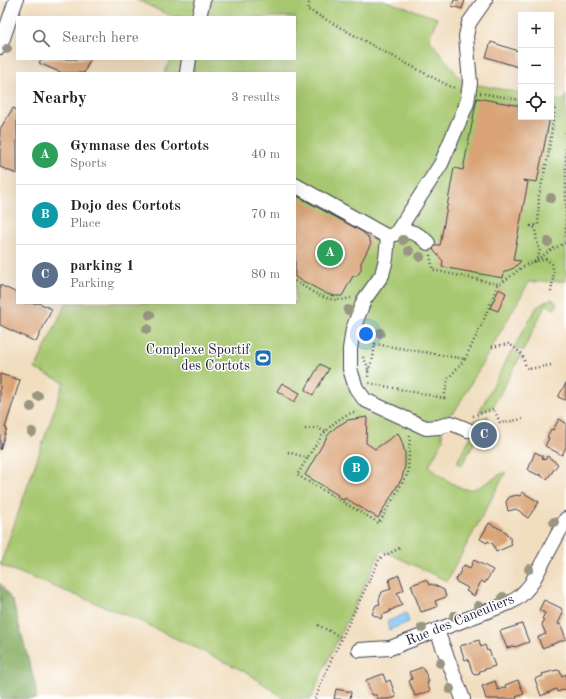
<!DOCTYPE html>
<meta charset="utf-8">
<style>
body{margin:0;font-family:"Old Standard TT",serif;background:#f2f2f2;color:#202124}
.controls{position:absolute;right:12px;top:12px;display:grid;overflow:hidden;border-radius:0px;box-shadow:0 4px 16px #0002}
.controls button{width:36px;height:36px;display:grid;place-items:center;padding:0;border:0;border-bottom:1px solid #e0e0e0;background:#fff;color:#202124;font:20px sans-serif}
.you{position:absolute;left:366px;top:334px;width:14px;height:14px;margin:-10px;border:3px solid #fff;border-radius:50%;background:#1a73e8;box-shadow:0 0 0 6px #1a73e833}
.badge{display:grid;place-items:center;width:26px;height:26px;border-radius:50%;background:#2563eb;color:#fff;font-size:13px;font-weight:700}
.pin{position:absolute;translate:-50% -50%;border:2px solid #fff;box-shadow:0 1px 4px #0006}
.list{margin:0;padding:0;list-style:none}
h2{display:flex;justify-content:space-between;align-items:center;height:52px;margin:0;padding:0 16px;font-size:17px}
h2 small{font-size:13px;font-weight:400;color:#757577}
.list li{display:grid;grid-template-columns:26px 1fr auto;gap:12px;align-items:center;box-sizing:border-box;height:60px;padding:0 16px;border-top:1px solid #e0e0e0}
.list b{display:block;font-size:15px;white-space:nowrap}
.list p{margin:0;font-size:13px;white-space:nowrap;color:#757577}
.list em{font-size:13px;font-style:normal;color:#757577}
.icon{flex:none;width:22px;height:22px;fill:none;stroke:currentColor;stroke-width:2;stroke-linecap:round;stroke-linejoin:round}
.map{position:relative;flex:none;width:566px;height:699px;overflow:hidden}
.search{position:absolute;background:#fff;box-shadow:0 4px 16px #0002;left:16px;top:16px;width:280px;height:44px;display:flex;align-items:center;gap:10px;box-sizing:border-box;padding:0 14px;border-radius:0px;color:#757577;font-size:15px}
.panel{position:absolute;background:#fff;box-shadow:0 4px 16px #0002;left:16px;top:72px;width:280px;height:232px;border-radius:0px}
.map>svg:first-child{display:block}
.green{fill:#a7c870;stroke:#647556}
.forest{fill:#85ac62;stroke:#54674e}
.water{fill:#76c0ef;stroke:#4c7195}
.building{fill:#d9a376}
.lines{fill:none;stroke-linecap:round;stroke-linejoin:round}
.minor-casing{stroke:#413e4f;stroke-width:16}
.path{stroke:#413e4f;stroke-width:2.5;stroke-dasharray:1 3;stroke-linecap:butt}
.minor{stroke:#fff;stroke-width:14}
.tree{fill:#999681}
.labels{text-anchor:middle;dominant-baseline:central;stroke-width:3;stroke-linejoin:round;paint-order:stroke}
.poi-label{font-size:14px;fill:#22223b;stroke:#fff;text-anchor:end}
.street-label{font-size:14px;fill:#22223b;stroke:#fff}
</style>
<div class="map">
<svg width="566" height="699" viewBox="0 0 566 699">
<rect width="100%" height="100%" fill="#fff"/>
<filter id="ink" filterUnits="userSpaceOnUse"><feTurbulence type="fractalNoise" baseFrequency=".025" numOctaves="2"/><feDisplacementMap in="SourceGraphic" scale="8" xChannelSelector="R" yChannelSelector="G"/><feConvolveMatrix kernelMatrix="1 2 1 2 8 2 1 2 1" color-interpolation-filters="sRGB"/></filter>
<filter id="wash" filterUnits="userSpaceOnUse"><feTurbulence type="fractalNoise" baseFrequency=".012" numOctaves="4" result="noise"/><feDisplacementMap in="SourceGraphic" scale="16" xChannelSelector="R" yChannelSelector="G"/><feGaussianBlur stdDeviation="0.9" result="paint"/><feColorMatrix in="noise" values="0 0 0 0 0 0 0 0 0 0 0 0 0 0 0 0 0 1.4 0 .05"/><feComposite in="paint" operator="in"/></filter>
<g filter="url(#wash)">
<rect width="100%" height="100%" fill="#f1debf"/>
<path class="green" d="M137,0h246l54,18 -8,21 34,43 58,11v24h30v-18l13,2 2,-6v186l-37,1 -74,129 -15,8 3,21 -14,26c7,7 27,22 37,23 4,1 11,-1 15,-3 9,-4 15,-11 25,-14l-59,109 -65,-31 -59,120 -12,29h-26l-37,-26 -115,-55 -133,-53 64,-183 -29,-13 31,-66h229v-230h-131l7,-14h124v-42h-122z
M550,299c3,0 5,2 7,5l-1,4 -2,1 -6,-4 -3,1 -22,45 -9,-4 23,-40z
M512,350l9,5 -28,52 -14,5z
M489,416l-28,51 -3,-4v-3l13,-24 4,-16z"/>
<path class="forest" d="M0,583l13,19 23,86v11h-36z"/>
<path class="water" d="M406,613l3,9 -20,8 -2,-8z"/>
<g id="blocks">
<path class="building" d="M454,0h11l-3,9 -10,-3z
M491,42l30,10v16l-35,-11z
M41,59h49l-6,14h-22l-23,-10z
M477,98l44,8v11h29l-13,65 -14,-2v1l5,1 -15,78 8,1 -7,7 -10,4 -1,6 -61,-11 1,-6 -9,-10 -2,-6h8l14,-77 9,2z
M13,108l4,2v64l-17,-7v-38z
M295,195l66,36 7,6 3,6 -10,20v7l-4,6h-4l-11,20h-7l-8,-2 -32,-17z
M0,285l17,8v10h22l13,6 -16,33 -36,-17z
M499,289l7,4 -8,18 -8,-3z
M320,364l9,5 -16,26 -8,-5z
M0,374l20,6 -15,48h2l-7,22z
M282,383l18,10 -6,9 -17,-11z
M566,383v17h-1l-7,-3z
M367,417l-1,26 9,6 23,-16 4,9 3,11v13l-3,12 -24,40 -33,-20 -1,2 -7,-3 1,-2 -33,-20 23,-40 8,-8 12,-7z
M559,419l7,4v24l-4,8 -17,-9 4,-8 -2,-1 4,-8 2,1z
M535,452l8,4 -1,2 3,2 2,-4 11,8 -11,15 -6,-3v-2l-3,1 -10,-5z
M522,492l17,10 -11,16 -6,-4 -1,-2 -5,-3 -8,2 -2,-9 3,-5 8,-2 3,1z
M489,523l17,9 1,4 2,-1 3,10 -16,7 -3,-8 -5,-3 -1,2 -7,-4z
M474,560l19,10 -8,13 -4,-2 -7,15 -8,-5 2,-3 -13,-7 9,-16 6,3z
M399,575l5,15 -7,3 5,12 -11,5h-1v2l-8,3 -1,4 -9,-5 4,-9 4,-1 -1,-4 3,-8 9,-3 -2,-7 1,-3z
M425,580l3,2 1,3 3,-1 12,6 2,7 -11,4 2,6 -16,5 -10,-27z
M544,600l17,8 2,5 -5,11 3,1 5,14 -24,9 -4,-11 8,-3 -4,-9 2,-5 -2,-1 3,-6 -6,-3z
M522,624l7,18 -14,5 -1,-1 -7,2 -7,-17z
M479,640l2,7 4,-2 2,6 2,-1 6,16 -15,5 -1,3 -3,1 -3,-1 -5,-15 -3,1 -5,-14z
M423,667l6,15 -2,1 3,8 -15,5 -6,-15 3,-2 -3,-7z
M557,670l3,1 2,5 4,-2v15l-9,3 -1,-3 -15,7 -6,-17 8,-3 -1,-2z
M383,674l3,8 4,-2 6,17 -7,2h-11l-2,-4h-4l-6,-15z
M518,680l6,14 -8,3 1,2h-31l-4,-13 13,-5 3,9 8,-3 -1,-2z
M336,689l15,3 -1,7h-16z"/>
</g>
</g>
<g filter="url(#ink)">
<use href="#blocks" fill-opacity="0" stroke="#413e4f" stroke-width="1"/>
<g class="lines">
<g class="minor-casing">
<path id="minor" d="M199,17l4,-17
M0,47l16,-47
M187,73l2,-14
M295,185l93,52c16,-9 27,-7 40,6
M397,232l44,-68 26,-61 3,-20 -4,-47 3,-13 16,-23
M388,237l-2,22 -4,16 -18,25 -11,29 -3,20v20l6,19 9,12 61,28 13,-1 12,-4 17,7
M437,631l26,68
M359,650l31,-2 119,-45c10,-4 16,-11 22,-19l35,-65"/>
</g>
<path class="path" d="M309,3l-2,6 72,40 72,38 5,1
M480,93l41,7
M430,255l3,15 65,14c12,-5 20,-16 32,-21 5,-2 11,-2 16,-4l6,5 2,9 -3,19
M537,260l15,-11 14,-6v-111
M535,262l5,-10 -3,-10 -2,-14 -4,-2 7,-1 1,-30 9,-38 7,-50 -4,-1
M295,281c20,12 32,23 56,17
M492,347l16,-3 4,2 10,8 4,13 3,2 22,-4
M363,357l5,10v12
M465,359l18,-37 15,-38
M368,371l5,-13 2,-14 90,15 -17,20 -4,19 -75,-15
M358,411c-31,7 -45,39 -61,64l82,48 29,-50 2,-39
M473,416l21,-7 6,14 23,-4
M305,429l13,-1 7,4
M288,452l20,6
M318,625l24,13
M315,699l12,-30 53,-111 22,-11"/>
<use href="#minor" class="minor"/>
</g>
<g class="tree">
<circle cx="7" cy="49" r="5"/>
<circle cx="551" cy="198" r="5"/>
<circle cx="403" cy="240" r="5"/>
<circle cx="548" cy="242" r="5"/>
<circle cx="409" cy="251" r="5"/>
<circle cx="420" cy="257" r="5"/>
<circle cx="348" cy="310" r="5"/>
<circle cx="150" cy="315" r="5"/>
<circle cx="147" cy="329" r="5"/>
<circle cx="380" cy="333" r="5"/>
<circle cx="38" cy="396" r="5"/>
<circle cx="31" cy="407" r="5"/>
<circle cx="32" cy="432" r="5"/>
<circle cx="554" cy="522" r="5"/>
<circle cx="529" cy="569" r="5"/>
<circle cx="503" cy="597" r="5"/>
<circle cx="478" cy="606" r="5"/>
<circle cx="454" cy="616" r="5"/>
<circle cx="422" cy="628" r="5"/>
<circle cx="440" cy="663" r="5"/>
<circle cx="450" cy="689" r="5"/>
</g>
</g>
<defs>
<g id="stadium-square" transform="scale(0.9)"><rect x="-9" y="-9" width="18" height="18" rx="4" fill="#1f6fb2" stroke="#fff"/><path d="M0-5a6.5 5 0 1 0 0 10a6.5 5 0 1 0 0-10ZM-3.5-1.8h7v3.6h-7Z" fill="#fff"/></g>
</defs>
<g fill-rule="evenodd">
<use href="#stadium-square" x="263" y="358"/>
</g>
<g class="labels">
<g class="poi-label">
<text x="250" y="350">Complexe Sportif<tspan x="250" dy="16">des Cortots</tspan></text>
</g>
<g class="street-label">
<text transform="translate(460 620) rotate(-22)">Rue des Caneuliers</text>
</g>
</g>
</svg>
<div class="controls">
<button>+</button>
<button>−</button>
<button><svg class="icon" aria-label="locate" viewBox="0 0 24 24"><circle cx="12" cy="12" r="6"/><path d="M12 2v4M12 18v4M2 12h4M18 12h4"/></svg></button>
</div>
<div class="you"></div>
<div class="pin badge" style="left:330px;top:253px;background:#2e9e5b">A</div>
<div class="pin badge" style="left:356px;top:469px;background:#0f9aa8">B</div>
<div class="pin badge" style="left:484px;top:435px;background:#5c6f8a">C</div>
<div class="search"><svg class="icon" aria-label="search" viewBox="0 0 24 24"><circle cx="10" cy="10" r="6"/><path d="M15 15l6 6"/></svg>Search here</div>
<section class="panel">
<h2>Nearby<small>3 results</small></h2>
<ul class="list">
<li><span class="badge" style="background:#2e9e5b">A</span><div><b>Gymnase des Cortots</b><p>Sports</p></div><em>40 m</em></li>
<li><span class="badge" style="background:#0f9aa8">B</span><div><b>Dojo des Cortots</b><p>Place</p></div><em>70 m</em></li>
<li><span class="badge" style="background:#5c6f8a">C</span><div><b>parking 1</b><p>Parking</p></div><em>80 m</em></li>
</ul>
</section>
</div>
